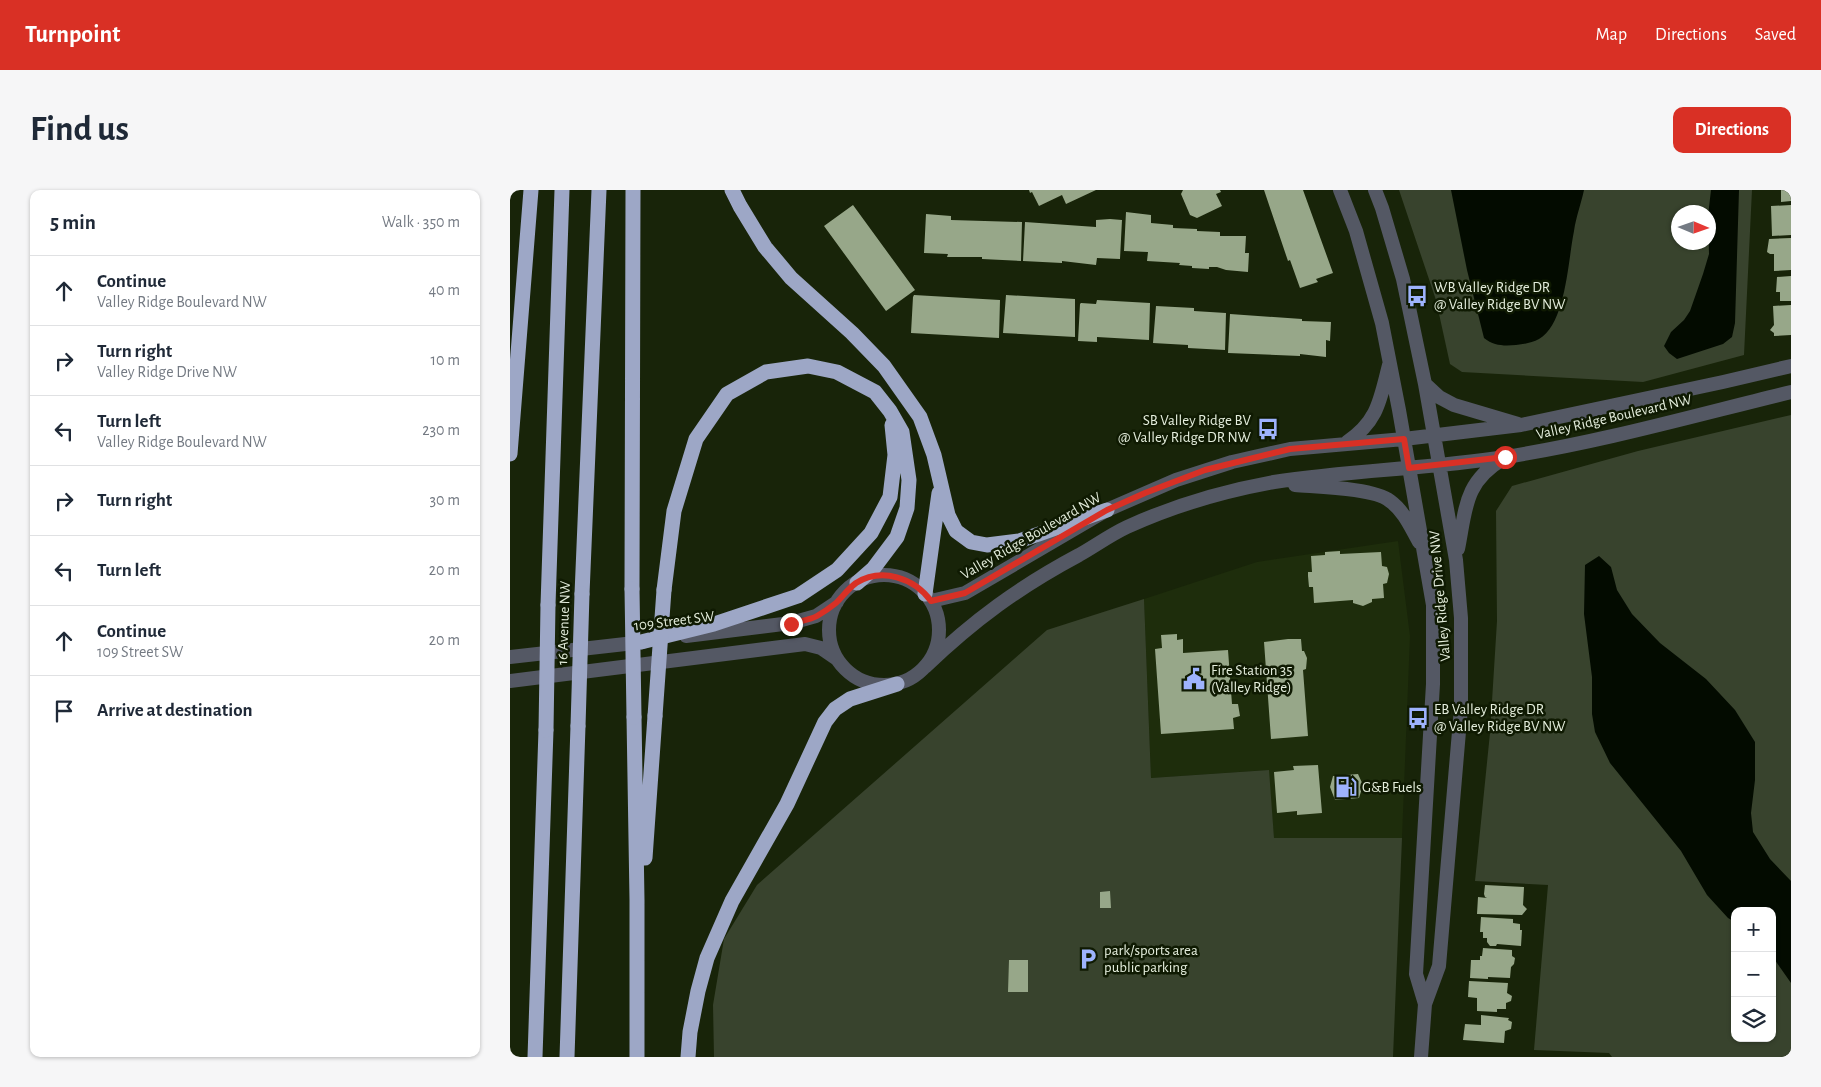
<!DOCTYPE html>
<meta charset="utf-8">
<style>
body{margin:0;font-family:"Alegreya Sans",sans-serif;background:#f6f6f7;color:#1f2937}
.controls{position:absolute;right:15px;bottom:15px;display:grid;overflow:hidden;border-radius:10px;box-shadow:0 1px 4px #0004}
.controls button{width:45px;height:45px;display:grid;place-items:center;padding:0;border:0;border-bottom:1px solid #e0e1e3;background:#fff;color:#1f2937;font:25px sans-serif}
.compass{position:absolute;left:1161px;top:15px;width:45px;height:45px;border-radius:50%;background:#fff;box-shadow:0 1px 4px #0004;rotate:92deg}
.stop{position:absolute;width:15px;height:15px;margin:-11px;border:4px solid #d93025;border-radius:50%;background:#fff}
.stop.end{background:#d93025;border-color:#fff;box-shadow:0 1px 5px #0008}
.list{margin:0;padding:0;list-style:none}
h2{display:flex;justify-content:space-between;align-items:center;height:65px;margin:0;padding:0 20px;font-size:21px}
h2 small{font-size:16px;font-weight:400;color:#747a83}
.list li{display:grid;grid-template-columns:32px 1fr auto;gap:15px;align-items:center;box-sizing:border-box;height:70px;padding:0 20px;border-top:1px solid #e0e1e3}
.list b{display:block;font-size:19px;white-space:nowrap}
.list p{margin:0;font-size:16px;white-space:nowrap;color:#747a83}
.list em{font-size:16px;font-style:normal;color:#747a83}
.icon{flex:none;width:28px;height:28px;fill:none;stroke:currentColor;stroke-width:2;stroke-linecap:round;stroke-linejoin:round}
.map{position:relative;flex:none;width:1281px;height:867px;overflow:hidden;border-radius:10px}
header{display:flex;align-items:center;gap:30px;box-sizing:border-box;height:70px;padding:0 25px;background:#d93025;color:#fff}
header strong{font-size:24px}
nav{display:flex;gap:28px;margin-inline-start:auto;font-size:18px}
.intro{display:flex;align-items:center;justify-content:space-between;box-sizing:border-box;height:120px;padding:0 30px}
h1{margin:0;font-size:35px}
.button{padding:12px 22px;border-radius:10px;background:#d93025;color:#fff;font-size:18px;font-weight:700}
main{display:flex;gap:30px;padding:0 30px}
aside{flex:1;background:#fff;border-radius:10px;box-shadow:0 1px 4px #0004}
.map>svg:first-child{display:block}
.built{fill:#1e2d0c}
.green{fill:#38432d;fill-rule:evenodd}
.water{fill:#030b00}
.building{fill:#97a789}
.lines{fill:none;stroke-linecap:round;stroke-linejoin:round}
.tertiary{stroke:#545864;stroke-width:14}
.motorway{stroke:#9da7c6;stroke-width:15}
.motorway-bridge{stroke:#9da7c6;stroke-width:15}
.route{stroke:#d93025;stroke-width:6}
.labels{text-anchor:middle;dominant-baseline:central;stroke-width:5;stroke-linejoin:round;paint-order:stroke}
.poi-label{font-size:15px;fill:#e4eddc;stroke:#0f1a02;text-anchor:start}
.street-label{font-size:15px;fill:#e4eddc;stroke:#0f1a02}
</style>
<header>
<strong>Turnpoint</strong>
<nav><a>Map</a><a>Directions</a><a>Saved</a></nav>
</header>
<div class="intro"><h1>Find us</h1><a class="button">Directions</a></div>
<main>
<aside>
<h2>5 min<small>Walk · 350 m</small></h2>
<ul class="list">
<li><svg class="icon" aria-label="ahead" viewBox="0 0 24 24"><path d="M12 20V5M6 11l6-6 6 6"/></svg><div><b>Continue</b><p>Valley Ridge Boulevard NW</p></div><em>40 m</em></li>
<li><svg class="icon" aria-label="right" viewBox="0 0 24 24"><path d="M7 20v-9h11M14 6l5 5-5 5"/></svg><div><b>Turn right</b><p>Valley Ridge Drive NW</p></div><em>10 m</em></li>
<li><svg class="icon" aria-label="left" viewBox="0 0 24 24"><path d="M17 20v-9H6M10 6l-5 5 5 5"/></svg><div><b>Turn left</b><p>Valley Ridge Boulevard NW</p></div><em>230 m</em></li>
<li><svg class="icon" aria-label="right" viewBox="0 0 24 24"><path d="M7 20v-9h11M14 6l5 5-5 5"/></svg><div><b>Turn right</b></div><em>30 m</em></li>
<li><svg class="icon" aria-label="left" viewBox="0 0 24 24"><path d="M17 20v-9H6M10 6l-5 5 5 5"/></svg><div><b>Turn left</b></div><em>20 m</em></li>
<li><svg class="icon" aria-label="ahead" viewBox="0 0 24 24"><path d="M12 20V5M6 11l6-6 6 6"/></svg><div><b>Continue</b><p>109 Street SW</p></div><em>20 m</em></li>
<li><svg class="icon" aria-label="arrive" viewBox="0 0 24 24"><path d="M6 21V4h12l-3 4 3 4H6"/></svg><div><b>Arrive at destination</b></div></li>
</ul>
</aside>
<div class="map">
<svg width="1281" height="867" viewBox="0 0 1281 867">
<rect width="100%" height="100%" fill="#182409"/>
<path class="built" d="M888,351l12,95 -8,202h-128l-6,-68 -117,8 -7,-179 113,-37z"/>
<path class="green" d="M889,0h353l-8,165 -101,27 -181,-10 -12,-8 -14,-64zM1168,22h30v30h-30z
M1281,225v642h-179l-3,-4 -75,-3 14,-165 -73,-4 15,-148 7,-112 -1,-110 16,-25 126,-35zM1225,721h37v127h-37z
M634,409l7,179 118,-8 5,68h128l-9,219h-679l-1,-52 11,-66 33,-54 290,-255z"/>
<path class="water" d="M941,0h133c-3,14 -8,27 -10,41 -6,29 -8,93 -35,108 -7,4 -15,5 -23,6 -12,1 -22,1 -32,-7l-17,-68z
M1201,0h28l-4,133 -3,14 -9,7 -46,15 -8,-6 -5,-7 7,-14 13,-12 6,-9 13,-37 6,-20 -1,-38z
M1089,366l12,11 6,23 15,24 28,29 46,36 29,31 20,32v38l-4,33 2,19 17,27 21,22v102l-19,-27v-45h-37v11l-7,-4 -21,-23 -26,-44 -71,-88 -15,-31 -3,-18v-37l-8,-63 1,-49z"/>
<path class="building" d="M519,0h67l-30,14 -4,-9 -23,11 -7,-14 -2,1z
M673,0h37l1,2 -5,2 6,12 -25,12 -7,-3 -9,-21z
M754,0h39l30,83 -17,6 2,3 -18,6 -10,-28 -2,1z
M1271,0h10v11l-10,1z
M343,15l62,85 -29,21 -62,-85z
M1281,15v30l-19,1 -1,-30z
M616,22l25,3v8l22,2v3l24,1v2l23,1v4h26l-1,17h4l-1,19 -22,-2 -9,-3h-8v2l-17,-1v-2l-13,-1 1,-2 -33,-2 1,-9 -24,-1z
M416,24l25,2v4l71,2 -1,39 -39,-2v-2h-35l1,-3 -24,-1z
M600,29l12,1 -2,39 -23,-1 -1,7 -34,-4v2l-39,-2 2,-39 71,5v-7z
M1281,48v32l-17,1v-17h-4l-3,-2 2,-13z
M1281,86v25h-11v-9h-4l1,-15z
M404,105l86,5 -1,38 -88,-5 2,-36z
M496,105l69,4v38l-72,-4z
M587,110l53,3 -1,37 -52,-3v5l-19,-1 2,-37 1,-1 15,1z
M1281,115v30l-17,1v-3l-4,-3 4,-5 -1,-19z
M646,116l38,2v3l32,2 -1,37 -37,-2v-3l-35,-2z
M720,124l72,5v2l29,1 -1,19 -4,-1v17l-26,-3v2l-72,-3z
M830,361v3l41,-2 1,14 5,1 2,7 -2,9 -4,1 1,14 -12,1v3l-9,4 -10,-3v-3l-39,3 -1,-16h-4l-1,-11v-4h4l-1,-16 14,-1v-3z
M667,444v6l6,-1v14l45,-3 4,54h6l2,12 -7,2 1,11 -73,5 -6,-85 7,-1 -1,-13z
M778,449h13l1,12h2l3,7 -1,11 -3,1 5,66 -37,3 -7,-97z
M808,575l4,48 -25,2v-4l-20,2 -3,-41 20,-2 -1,-4z
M848,584l5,11 -4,13 -24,2 -5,-13 3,-11z
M975,695l39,2 -1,18 4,4 -5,6 -45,-1 1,-17 9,1 -2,-1 -1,-3z
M600,701l1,17h-11v-16z
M971,727l32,2v4l7,1v6h2l-1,16 -24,-2 -1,2h-6l-3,-4v-4h-4v-6h-3z
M973,758l29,2v6l3,2 -1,6 -3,3 -1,11 -22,-1v2l-18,-1 1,-18h9v-4h2z
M499,770h19v32h-20z
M959,791l39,2 -1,10 5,3 -1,5 -5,2v6h-9v3l-20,-1v-13l-9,-1z
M971,825l28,3 -1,2 4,2 -1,7 -6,2 -1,12 -41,-3 2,-16 16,1z"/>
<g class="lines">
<path class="tertiary" d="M830,0l16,41 26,92 17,87 34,195v79l-17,290 9,30
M865,0l7,18 21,71 22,105 31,176 5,58v90l-22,258 -14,38 -4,53
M915,194l14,13 15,8 64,19
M837,252c31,-21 33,-42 42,-77
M785,295c22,2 79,3 95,16 14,10 21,27 29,41
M948,359c8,-40 6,-67 45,-90
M319 440a55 55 0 1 1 110 0a55 55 0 1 1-110 0Z
M421,411l34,-8 142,-83 69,-30 56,-18 58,-13 114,-10 117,-14 202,-43 68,-16
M176,446l105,-13 25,-7 21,-14
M0,467l133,-15
M415,477c49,-47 94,-80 154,-112 16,-9 31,-20 48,-28 46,-21 97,-36 147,-45 76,-12 154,-13 231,-25 97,-15 191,-42 286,-65
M0,491l295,-37 16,4 16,11"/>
<path class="motorway" d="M222,0l8,16 25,41 26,31 61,55 32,33 36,51 14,38 14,60 8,16 15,11 16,3 32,-4 88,-31
M0,264l21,-264
M122,399l1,-399
M154,400l10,-79 22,-72 31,-45 39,-22 42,-6 29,6 38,20 15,19 12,21 7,48 -2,28 -10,29 -24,32 -16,14
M72,404l17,-404
M415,404l14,-101
M38,415l14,-415
M131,452l73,-18 84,-28 39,-26 34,-37 19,-36 5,-42 -3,-30
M124,527l3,183v157
M135,668l10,-142
M25,867l11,-327
M57,867l11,-331
M178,867l2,-25 8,-41 9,-33 25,-57 55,-97 38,-82 10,-13 15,-10 47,-15"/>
<path class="motorway-bridge" d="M122,399l2,128
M145,526l9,-126
M68,536l4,-132
M36,540l2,-125"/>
</g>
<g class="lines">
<path class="route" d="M281,434c9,-3 19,-4 26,-8 7,-4 14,-9 19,-13 7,-7 12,-14 20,-20 26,-16 58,-5 75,18l34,-8 142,-83 38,-17 60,-23 85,-21 114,-10 5,29 96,-11"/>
</g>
<defs>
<g id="bus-bare" transform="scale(1.725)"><path d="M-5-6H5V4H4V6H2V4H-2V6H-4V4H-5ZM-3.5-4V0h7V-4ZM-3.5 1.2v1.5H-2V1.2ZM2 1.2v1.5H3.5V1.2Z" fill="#9eb3fd" stroke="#0f1a02" stroke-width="2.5" paint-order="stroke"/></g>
<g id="civic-bare" transform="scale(1.725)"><path d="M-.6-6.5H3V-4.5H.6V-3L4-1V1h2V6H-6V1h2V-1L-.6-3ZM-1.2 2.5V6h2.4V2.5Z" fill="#9eb3fd" stroke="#0f1a02" stroke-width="2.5" paint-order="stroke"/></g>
<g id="fuel-bare" transform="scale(1.725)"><path d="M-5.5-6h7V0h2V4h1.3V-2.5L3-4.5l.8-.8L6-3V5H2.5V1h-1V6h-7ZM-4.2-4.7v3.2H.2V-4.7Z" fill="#9eb3fd" stroke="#0f1a02" stroke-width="2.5" paint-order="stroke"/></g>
<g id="parking-bare" transform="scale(1.725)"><path d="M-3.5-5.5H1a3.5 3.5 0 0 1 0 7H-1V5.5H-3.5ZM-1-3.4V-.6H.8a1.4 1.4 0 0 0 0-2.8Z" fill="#9eb3fd" stroke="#0f1a02" stroke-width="2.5" paint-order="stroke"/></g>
</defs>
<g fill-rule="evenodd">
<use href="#bus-bare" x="907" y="106"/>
<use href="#bus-bare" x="758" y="239"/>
<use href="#civic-bare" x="684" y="489"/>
<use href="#bus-bare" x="908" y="528"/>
<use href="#fuel-bare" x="836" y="597"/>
<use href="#parking-bare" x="578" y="769"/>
</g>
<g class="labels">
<g class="poi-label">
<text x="924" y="97">WB Valley Ridge DR<tspan x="924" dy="17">@ Valley Ridge BV NW</tspan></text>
<text x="741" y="230" text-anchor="end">SB Valley Ridge BV<tspan x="741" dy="17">@ Valley Ridge DR NW</tspan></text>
<text x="701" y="480">Fire Station 35<tspan x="701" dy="17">(Valley Ridge)</tspan></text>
<text x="924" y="519">EB Valley Ridge DR<tspan x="924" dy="17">@ Valley Ridge BV NW</tspan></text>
<text x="852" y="597">G&amp;B Fuels</text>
<text x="594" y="760">park/sports area<tspan x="594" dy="17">public parking</tspan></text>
</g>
<g class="street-label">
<text transform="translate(1104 227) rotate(-13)">Valley Ridge Boulevard NW</text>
<text transform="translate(521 346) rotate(-30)">Valley Ridge Boulevard NW</text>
<text transform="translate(930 406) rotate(-95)">Valley Ridge Drive NW</text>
<text transform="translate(164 431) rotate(-7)">109 Street SW</text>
<text transform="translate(54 433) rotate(-88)">16 Avenue NW</text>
</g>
</g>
</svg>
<div class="controls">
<button>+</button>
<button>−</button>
<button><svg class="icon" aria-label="layers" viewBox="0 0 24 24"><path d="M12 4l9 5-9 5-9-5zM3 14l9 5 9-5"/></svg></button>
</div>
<svg class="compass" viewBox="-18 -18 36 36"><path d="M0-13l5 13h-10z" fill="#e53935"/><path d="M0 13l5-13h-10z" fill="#747a83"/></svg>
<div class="stop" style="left:995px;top:267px"></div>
<div class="stop end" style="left:281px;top:434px"></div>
</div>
</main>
